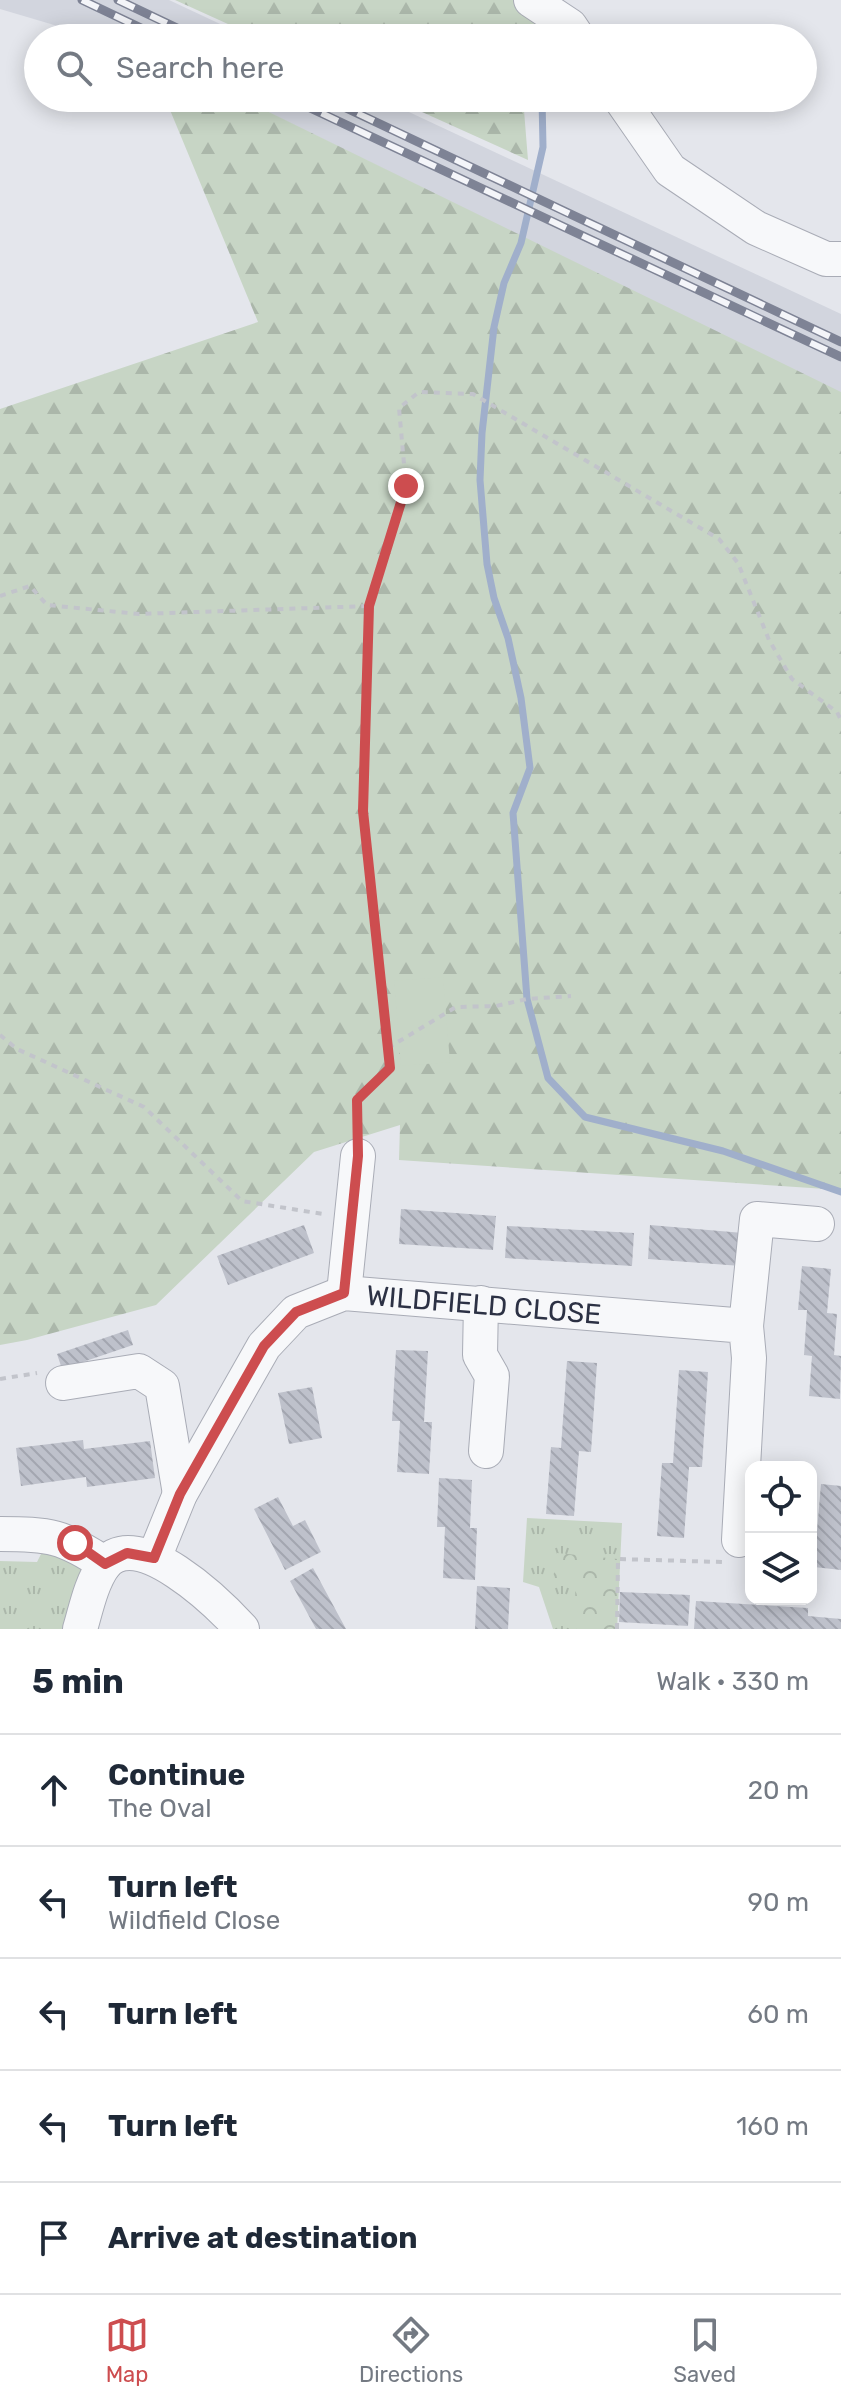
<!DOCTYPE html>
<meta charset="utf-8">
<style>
body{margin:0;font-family:Rubik,sans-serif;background:#f6f6f7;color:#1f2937}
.controls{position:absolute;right:24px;bottom:24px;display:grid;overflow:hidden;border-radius:16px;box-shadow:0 4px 20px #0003}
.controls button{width:72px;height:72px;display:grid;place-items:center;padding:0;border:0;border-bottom:2px solid #e0e1e3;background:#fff;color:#1f2937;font:40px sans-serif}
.stop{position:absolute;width:24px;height:24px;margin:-18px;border:6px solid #cd4d4f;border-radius:50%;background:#fff}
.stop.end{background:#cd4d4f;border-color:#fff;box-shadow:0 2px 8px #0008}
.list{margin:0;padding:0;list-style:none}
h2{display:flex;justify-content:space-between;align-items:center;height:104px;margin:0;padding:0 32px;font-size:34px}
h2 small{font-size:26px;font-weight:400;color:#747a83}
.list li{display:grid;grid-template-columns:52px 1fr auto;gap:24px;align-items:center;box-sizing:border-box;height:112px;padding:0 32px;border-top:2px solid #e0e1e3}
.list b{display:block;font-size:30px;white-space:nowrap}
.list p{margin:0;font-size:26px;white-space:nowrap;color:#747a83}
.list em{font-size:26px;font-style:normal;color:#747a83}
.icon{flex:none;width:44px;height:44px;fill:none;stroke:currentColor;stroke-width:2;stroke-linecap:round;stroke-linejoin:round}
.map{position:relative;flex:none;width:841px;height:1629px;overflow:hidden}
.search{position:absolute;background:#fff;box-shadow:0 4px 20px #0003;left:24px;right:24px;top:24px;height:88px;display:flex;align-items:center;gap:20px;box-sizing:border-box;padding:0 28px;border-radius:44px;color:#747a83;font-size:30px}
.sheet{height:664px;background:#fff}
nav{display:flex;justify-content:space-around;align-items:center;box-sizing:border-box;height:112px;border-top:2px solid #e0e1e3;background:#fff;font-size:22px;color:#747a83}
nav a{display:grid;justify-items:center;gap:4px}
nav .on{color:#cd4d4f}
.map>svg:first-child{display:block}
.built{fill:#d2d5de}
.grass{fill:url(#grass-tufts)}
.forest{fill:url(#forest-firs)}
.park{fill:url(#park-crowns)}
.pitch{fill:#c7d5c5}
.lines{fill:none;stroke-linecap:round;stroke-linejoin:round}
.stream{stroke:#a0afcb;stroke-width:7}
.building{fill:url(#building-back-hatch)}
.minor-casing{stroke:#a9acb6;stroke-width:36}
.path{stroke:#c2c4cb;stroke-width:4;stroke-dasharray:6 6;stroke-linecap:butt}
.minor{stroke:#f7f8fa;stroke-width:34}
.rail-casing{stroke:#7e8395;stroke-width:9}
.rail{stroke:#f4f5f9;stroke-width:6;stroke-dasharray:18;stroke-linecap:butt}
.route{stroke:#cd4d4f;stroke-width:10}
.labels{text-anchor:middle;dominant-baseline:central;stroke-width:6;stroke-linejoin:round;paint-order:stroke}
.street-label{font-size:28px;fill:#2c3144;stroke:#f4f5f9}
</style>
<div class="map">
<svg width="841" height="1629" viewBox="0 0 841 1629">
<defs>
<pattern id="grass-tufts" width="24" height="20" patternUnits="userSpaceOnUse" patternTransform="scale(2)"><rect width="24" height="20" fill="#c7d5c5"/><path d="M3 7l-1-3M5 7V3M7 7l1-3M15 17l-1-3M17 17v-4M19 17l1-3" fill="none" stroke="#abb7aa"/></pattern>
<pattern id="forest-firs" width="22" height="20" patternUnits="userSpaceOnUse" patternTransform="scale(2)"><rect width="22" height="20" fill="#c7d5c5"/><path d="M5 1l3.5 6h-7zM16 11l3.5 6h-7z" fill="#abb7aa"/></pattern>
<pattern id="park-crowns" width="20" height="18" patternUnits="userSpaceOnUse" patternTransform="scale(2)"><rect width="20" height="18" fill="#c7d5c5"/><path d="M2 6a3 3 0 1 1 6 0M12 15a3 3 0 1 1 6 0" fill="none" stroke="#abb7aa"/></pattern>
<pattern id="building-back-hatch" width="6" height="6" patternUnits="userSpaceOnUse" patternTransform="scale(2)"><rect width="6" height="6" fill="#bec1cb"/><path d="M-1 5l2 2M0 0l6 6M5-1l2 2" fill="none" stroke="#a3a6b0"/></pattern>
</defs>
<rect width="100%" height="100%" fill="#e4e6ec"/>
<path class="built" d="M0,0h169l81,38h-152l-98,-29z
M239,98h140l462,216v79z"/>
<path class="grass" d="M527,1518l95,5 -5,106h-64l-14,-42 -16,-5z
M43,1550l36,16 6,10 -12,53h-73v-68l37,1z"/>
<path class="forest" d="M175,0h381l-29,38h-268z
M165,98h75l601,294v798l-442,-30 1,-35 -86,27 -158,153 -129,35 -27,5v-936l258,-87z
M391,98h132l5,62z"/>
<path class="park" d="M557,1553l61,6 -1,70h-41l-1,-46 -22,-4z"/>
<path class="pitch" d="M443,977l7,85 -49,4 -7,-85z"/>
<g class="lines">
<path class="stream" d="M541,20v18
M542,98l1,49 -22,96 -17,40 -10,44 -12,106 -2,47 7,84 7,34 14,40 13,60 9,70 -17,45 14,186 21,79 37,39 138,34 118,41"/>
</g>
<path class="building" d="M401,1209l95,7 -3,34 -94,-6z
M304,1225l10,28 -86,32 -11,-29z
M650,1225l93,8 -2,33 -93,-7z
M507,1226l127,7 -2,33 -127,-8z
M802,1266l29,3 -4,44 10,1 -3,41 7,1 -1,43 -31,-3 3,-40 -8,-1 3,-45h-9z
M128,1330l5,15 -71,24 -5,-15z
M396,1350l32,1 -4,71h8l-3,52 -32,-2 3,-51h-8z
M567,1361l30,2 -6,89 -12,-1 -5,65 -28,-2 5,-67 10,1z
M679,1370l29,2 -6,95h-13l-5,71 -27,-2 5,-73h11z
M312,1387l10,51 -33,6 -11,-51z
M83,1440l1,9 66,-8 5,37 -68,9 -1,-10 -65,9 -5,-38z
M439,1478l33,2 -2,48h7l-2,52 -32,-2 2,-51h-8z
M821,1484l20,2v84l-27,-3z
M278,1497l15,29 12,-6 16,32 -36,18 -31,-61z
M313,1568l33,61h-30l-26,-48z
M477,1586l33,2 -2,41h-33z
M620,1592l70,3 -2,31 -69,-4z
M696,1601l112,7v8l33,3v10h-147z"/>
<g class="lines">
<g class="minor-casing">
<g id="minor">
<path d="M531,0l39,26 8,12"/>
<path d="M620,98l50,72 86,58 70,31h15"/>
<path d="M344,1293l14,-137"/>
<path d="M481,1303l-1,52 12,21 -6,75"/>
<path d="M746,1326l11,-107 60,5"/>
<path d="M63,1383l76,-12 23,15 18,108"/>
<path d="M0,1534c49,0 64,2 105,30"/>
<path id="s1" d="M154,1558l26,-64 84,-148 32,-34 48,-19 402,33 3,32 -10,182"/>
<path d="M80,1629c6,-20 11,-46 24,-64 33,-42 115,39 138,64"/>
</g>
</g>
<path class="path" d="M0,596l30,-10 17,19 92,9 230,-8 37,-120 -7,-78 20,-16 54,2 246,145 19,24 31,77 23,39 45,33 4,8
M0,1035l17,14 127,58 98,94 81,13
M388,1048l68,-41 40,-1 31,-7 44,-3
M357,1130v-30l33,-32 -27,-257 6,-205
M0,1379l37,-6
M617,1629l1,-70 104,3"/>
<use href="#minor" class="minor"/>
<g class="rail-casing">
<path id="rail" d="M82,0l80,38
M118,0l80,38
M289,98l552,259
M325,98l516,244"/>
</g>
<use href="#rail" class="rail"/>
</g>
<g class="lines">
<path class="route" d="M75,1543l30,21 22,-11 27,5 26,-64 84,-148 32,-34 48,-19 14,-137 -1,-56 33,-32 -27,-257 6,-205 37,-120"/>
</g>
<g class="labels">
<g class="street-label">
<text stroke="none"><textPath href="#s1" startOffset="478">WILDFIELD CLOSE</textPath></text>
</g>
</g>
</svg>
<div class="controls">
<button><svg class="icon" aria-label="locate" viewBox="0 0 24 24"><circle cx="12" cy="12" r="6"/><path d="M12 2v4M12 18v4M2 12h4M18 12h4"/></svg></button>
<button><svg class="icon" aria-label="layers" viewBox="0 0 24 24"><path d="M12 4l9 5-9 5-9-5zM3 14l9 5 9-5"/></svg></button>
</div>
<div class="stop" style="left:75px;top:1543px"></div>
<div class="stop end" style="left:406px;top:486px"></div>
<div class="search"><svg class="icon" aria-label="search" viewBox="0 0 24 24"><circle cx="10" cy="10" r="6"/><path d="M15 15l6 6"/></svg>Search here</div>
</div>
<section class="sheet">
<h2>5 min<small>Walk · 330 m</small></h2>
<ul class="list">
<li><svg class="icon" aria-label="ahead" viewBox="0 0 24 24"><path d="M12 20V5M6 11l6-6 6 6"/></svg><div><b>Continue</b><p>The Oval</p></div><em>20 m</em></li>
<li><svg class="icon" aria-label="left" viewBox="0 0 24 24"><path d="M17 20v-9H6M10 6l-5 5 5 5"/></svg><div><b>Turn left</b><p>Wildfield Close</p></div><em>90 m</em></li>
<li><svg class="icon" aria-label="left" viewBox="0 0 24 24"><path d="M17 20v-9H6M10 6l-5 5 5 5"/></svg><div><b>Turn left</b></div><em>60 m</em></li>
<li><svg class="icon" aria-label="left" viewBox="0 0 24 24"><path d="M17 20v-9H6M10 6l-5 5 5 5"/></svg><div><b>Turn left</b></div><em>160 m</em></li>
<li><svg class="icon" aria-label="arrive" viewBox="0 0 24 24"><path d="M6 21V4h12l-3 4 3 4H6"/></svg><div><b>Arrive at destination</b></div></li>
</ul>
</section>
<nav>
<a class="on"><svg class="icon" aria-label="map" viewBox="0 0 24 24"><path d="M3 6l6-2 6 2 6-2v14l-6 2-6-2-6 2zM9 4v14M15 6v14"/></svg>Map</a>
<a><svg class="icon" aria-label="directions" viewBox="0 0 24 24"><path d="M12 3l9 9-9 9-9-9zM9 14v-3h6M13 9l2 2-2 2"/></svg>Directions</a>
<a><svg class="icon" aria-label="saved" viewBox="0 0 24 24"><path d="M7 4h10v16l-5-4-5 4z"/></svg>Saved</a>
</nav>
